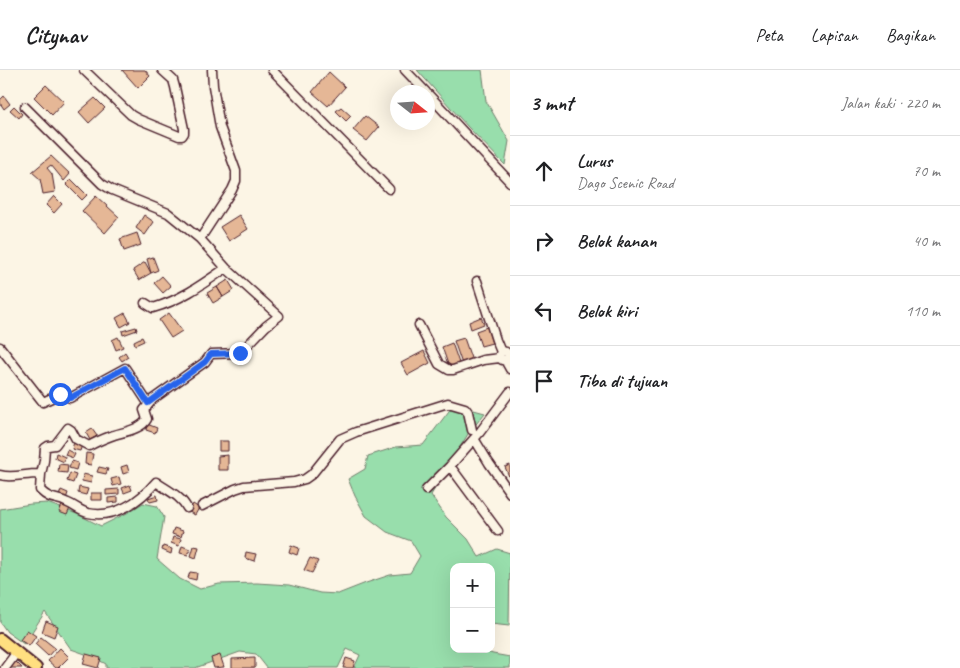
<!DOCTYPE html>
<html lang="id">
<meta charset="utf-8">
<style>
body{margin:0;font-family:Caveat,sans-serif;background:#f6f6f6;color:#202124}
.controls{position:absolute;right:15px;bottom:15px;display:grid;overflow:hidden;border-radius:10px;box-shadow:0 5px 20px #0002}
.controls button{width:45px;height:45px;display:grid;place-items:center;padding:0;border:0;border-bottom:1px solid #e0e0e0;background:#fff;color:#202124;font:25px sans-serif}
.compass{position:absolute;left:390px;top:15px;width:45px;height:45px;border-radius:50%;background:#fff;box-shadow:0 5px 20px #0002;rotate:107deg}
.stop{position:absolute;width:15px;height:15px;margin:-11px;border:4px solid #2563eb;border-radius:50%;background:#fff}
.stop.end{background:#2563eb;border-color:#fff;box-shadow:0 1px 5px #0008}
.list{margin:0;padding:0;list-style:none}
h2{display:flex;justify-content:space-between;align-items:center;height:65px;margin:0;padding:0 20px;font-size:21px}
h2 small{font-size:16px;font-weight:400;color:#757577}
.list li{display:grid;grid-template-columns:32px 1fr auto;gap:15px;align-items:center;box-sizing:border-box;height:70px;padding:0 20px;border-top:1px solid #e0e0e0}
.list b{display:block;font-size:19px;white-space:nowrap}
.list p{margin:0;font-size:16px;white-space:nowrap;color:#757577}
.list em{font-size:16px;font-style:normal;color:#757577}
.icon{flex:none;width:28px;height:28px;fill:none;stroke:currentColor;stroke-width:2;stroke-linecap:round;stroke-linejoin:round}
.map{position:relative;flex:none;width:510px;height:598px;overflow:hidden}
header{display:flex;align-items:center;gap:30px;box-sizing:border-box;height:70px;padding:0 25px;background:#fff;border-bottom:1px solid #e0e0e0}
header strong{font-size:24px}
nav{display:flex;gap:28px;margin-inline-start:auto;font-size:18px}
main{display:flex}
aside{flex:1;background:#fff}
.map>svg:first-child{display:block}
.green{fill:#98deac;stroke:#717e6c}
.building{fill:#e5b796;stroke:#4a1f2b}
.lines{fill:none;stroke-linecap:round;stroke-linejoin:round}
.minor-casing{stroke:#4a1f2b;stroke-width:11}
.major-casing{stroke:#4a1f2b;stroke-width:14}
.minor{stroke:#fcf5e5;stroke-width:8}
.major{stroke:#ffdf80;stroke-width:10}
.route{stroke:#2563eb;stroke-width:6}
</style>
<header>
<strong>Citynav</strong>
<nav><a>Peta</a><a>Lapisan</a><a>Bagikan</a></nav>
</header>
<main>
<div class="map">
<svg width="510" height="598" viewBox="0 0 510 598">
<rect width="100%" height="100%" fill="#fcf5e5"/>
<filter id="ink" filterUnits="userSpaceOnUse"><feTurbulence type="fractalNoise" baseFrequency=".02" numOctaves="2"/><feDisplacementMap in="SourceGraphic" scale="10" xChannelSelector="R" yChannelSelector="G"/><feConvolveMatrix kernelMatrix="1 2 1 2 8 2 1 2 1" color-interpolation-filters="sRGB"/></filter>
<g filter="url(#ink)">
<path class="green" d="M417,0h65l4,31 23,40 -4,24 -37,-38z
M452,337l18,2 15,4 -17,21 -37,61 15,22 22,22 11,18 18,-8 13,4 -1,73 -18,-2v-57h-37v82h23l16,5 17,3v11h-156l6,-13 -13,-6 -9,19h-71l-11,-14 -16,-2 -45,16h-89v-4l-15,-8 -20,-7 -26,-37 -21,32 -17,-12 -7,-10v-113l31,-5 16,-1 30,11 24,12 26,-13 16,-10 14,3 7,11 -7,42 23,20 20,10 19,-5 38,-1 32,2 31,8 18,1 28,-11 24,-8 20,-2 10,-17 -9,-15 -24,-9 -21,-16 -11,-20 -7,-17 17,-10 3,-13 28,-9 27,-2z"/>
<path class="building" d="M122,0h23l5,6 -12,12z
M329,2l16,15 -17,19 -16,-14z
M46,15l18,17 -12,13 -18,-18z
M4,26l6,8 -6,5 -4,-6v-3z
M95,28l10,10 -16,15 -10,-11z
M14,36l8,8 -3,4 -9,-8z
M341,37l10,9 -5,5 -10,-10z
M365,46l14,11 -12,14 -14,-11z
M51,86l19,18 -6,7 -13,-16 -4,3 5,6 3,18 -12,2 -3,-15 -8,-7z
M71,109l16,16 -5,5 -16,-16z
M54,126l8,8 -8,9 -8,-8z
M96,126l23,21 -14,16 -23,-22z
M144,145l10,7 -9,13 -9,-7z
M239,145l9,14 -19,12 -9,-14z
M137,163l4,12 -17,6 -4,-12z
M153,187l5,13 -7,3 -4,-14z
M145,192l6,11 -12,7 -6,-10z
M162,206l9,10 -8,7 -9,-10z
M228,210l6,10 -11,7 -6,-10z
M217,217l6,10 -10,6 -6,-10z
M125,243l5,9 -9,5 -5,-9z
M169,243l13,18 -11,7 -12,-18z
M481,247l3,7 -13,5 -2,-7z
M136,257l1,3 -14,5 -1,-4z
M487,257l5,16 -11,3 -5,-15z
M118,267l5,10 -7,3 -4,-10z
M142,267l2,4 -9,4 -1,-4z
M464,268l8,23 -10,3 -8,-23z
M452,273l8,23 -10,4 -8,-23z
M424,281l6,12 -22,12 -7,-12z
M125,282l3,5 -6,4 -3,-4z
M147,354l10,4 -2,5 -9,-3z
M92,359l5,7 -7,4 -4,-7z
M219,371h9v10h-9z
M74,372l8,3 -2,6 -8,-2z
M67,380l8,4 -2,4 -8,-3z
M56,383l9,4 -1,5 -9,-4z
M86,383l7,1 -2,11 -6,-1z
M228,385v15h-10v-14z
M72,391l6,2 -2,7 -7,-2z
M59,394l9,1 -1,8 -9,-1z
M127,395l2,7 -6,2 -2,-7z
M510,395v14l-5,-12z
M99,397l9,2 -2,5 -9,-2z
M70,403l6,2 -3,8 -6,-2z
M83,404l9,2 -1,7 -9,-2z
M119,407l2,7 -8,2 -2,-7z
M130,415l2,5 -8,3 -2,-5z
M79,417l9,2 -2,6 -8,-2z
M119,419v5l-13,1v-5z
M61,420l7,3 -2,6 -7,-3z
M91,423h11v7h-11z
M157,425l1,5 -8,2 -2,-4z
M118,427v5l-10,1v-5z
M63,433l8,3 -4,9 -8,-3z
M193,434l6,4 -4,7 -6,-3z
M174,458l9,3 -2,6 -9,-3z
M173,467l8,2 -2,7 -8,-3z
M291,475l8,3 -2,7 -8,-3z
M163,476l9,3 -1,5 -9,-4z
M182,476l8,3 -2,6 -8,-2z
M194,476l5,1 -3,11 -5,-2z
M246,482l10,2 -2,7 -9,-3z
M310,488l8,3 -6,12 -8,-3z
M190,502l7,1 -1,7 -8,-2z
M46,551l12,5 -4,11 -12,-5z
M27,560l9,6 -7,10 -9,-6z
M41,567l14,11 -7,8 -13,-12z
M60,578l9,9 -11,11h-2l-8,-7z
M86,584l15,4 -3,10 -15,-4z
M220,585l4,12 -10,1 -3,-10z
M255,588v10h-23v-9z
M346,588l9,3 -2,7h-10z
M16,592l6,6h-13z"/>
<g class="lines">
<g class="minor-casing">
<path id="minor" d="M84,0l47,45 7,4 41,17h3l2,-3v-4l-9,-42 -2,-7 -11,-10
M272,0l117,119
M405,0l21,22
M428,24l82,88
M25,37l77,77 10,6 56,23 32,26 32,-49 4,-9v-10l-16,-44 -7,-41 -1,-16
M477,211l19,59 5,12
M145,233l8,5c28,-8 50,-24 73,-40
M419,255l20,39 10,6h4l30,-10 17,-2
M0,277l43,55 17,-8 10,4 55,-30 23,35
M499.5 286a4.5 4.5 0 1 1 9 0a4.5 4.5 0 1 1-9 0Z
M505,290l5,9
M475,370l14,23 21,30
M41,404l-1,16c12,12 16,6 28,13 7,3 12,8 20,10 27,6 52,-12 68,-31 11,8 25,14 31,26
M0,405c13,4 27,-2 41,-1l3,-13 1,-13 3,-2 7,-1 13,-17 3,2 5,9 13,7c7,-4 14,-7 22,-10 11,-4 30,-6 36,-17l-3,-9 9,-11 52,-37 6,-8 29,-1 26,-27 13,-10 -53,-48 -26,-29
M426,420l24,-24
M202,436l33,-17 9,-3 50,-4 11,-3 7,-5 28,-35 16,-7 92,-29 17,5 3,4 4,18
M498,461l-48,-65 30,-34 30,-40
M5,598l12,-16"/>
</g>
<g class="major-casing">
<path id="major" d="M0,569l36,29"/>
</g>
<use href="#minor" class="minor"/>
<use href="#major" class="major"/>
</g>
</g>
<g class="lines" filter="url(#ink)">
<path class="route" d="M60,324l10,4 55,-30 23,35 57,-41 6,-8 29,-1"/>
</g>
</svg>
<div class="controls">
<button>+</button>
<button>−</button>
</div>
<svg class="compass" viewBox="-18 -18 36 36"><path d="M0-13l5 13h-10z" fill="#e53935"/><path d="M0 13l5-13h-10z" fill="#757577"/></svg>
<div class="stop" style="left:60px;top:324px"></div>
<div class="stop end" style="left:240px;top:283px"></div>
</div>
<aside>
<h2>3 mnt<small>Jalan kaki · 220 m</small></h2>
<ul class="list">
<li><svg class="icon" aria-label="ahead" viewBox="0 0 24 24"><path d="M12 20V5M6 11l6-6 6 6"/></svg><div><b>Lurus</b><p>Dago Scenic Road</p></div><em>70 m</em></li>
<li><svg class="icon" aria-label="right" viewBox="0 0 24 24"><path d="M7 20v-9h11M14 6l5 5-5 5"/></svg><div><b>Belok kanan</b></div><em>40 m</em></li>
<li><svg class="icon" aria-label="left" viewBox="0 0 24 24"><path d="M17 20v-9H6M10 6l-5 5 5 5"/></svg><div><b>Belok kiri</b></div><em>110 m</em></li>
<li><svg class="icon" aria-label="arrive" viewBox="0 0 24 24"><path d="M6 21V4h12l-3 4 3 4H6"/></svg><div><b>Tiba di tujuan</b></div></li>
</ul>
</aside>
</main>
